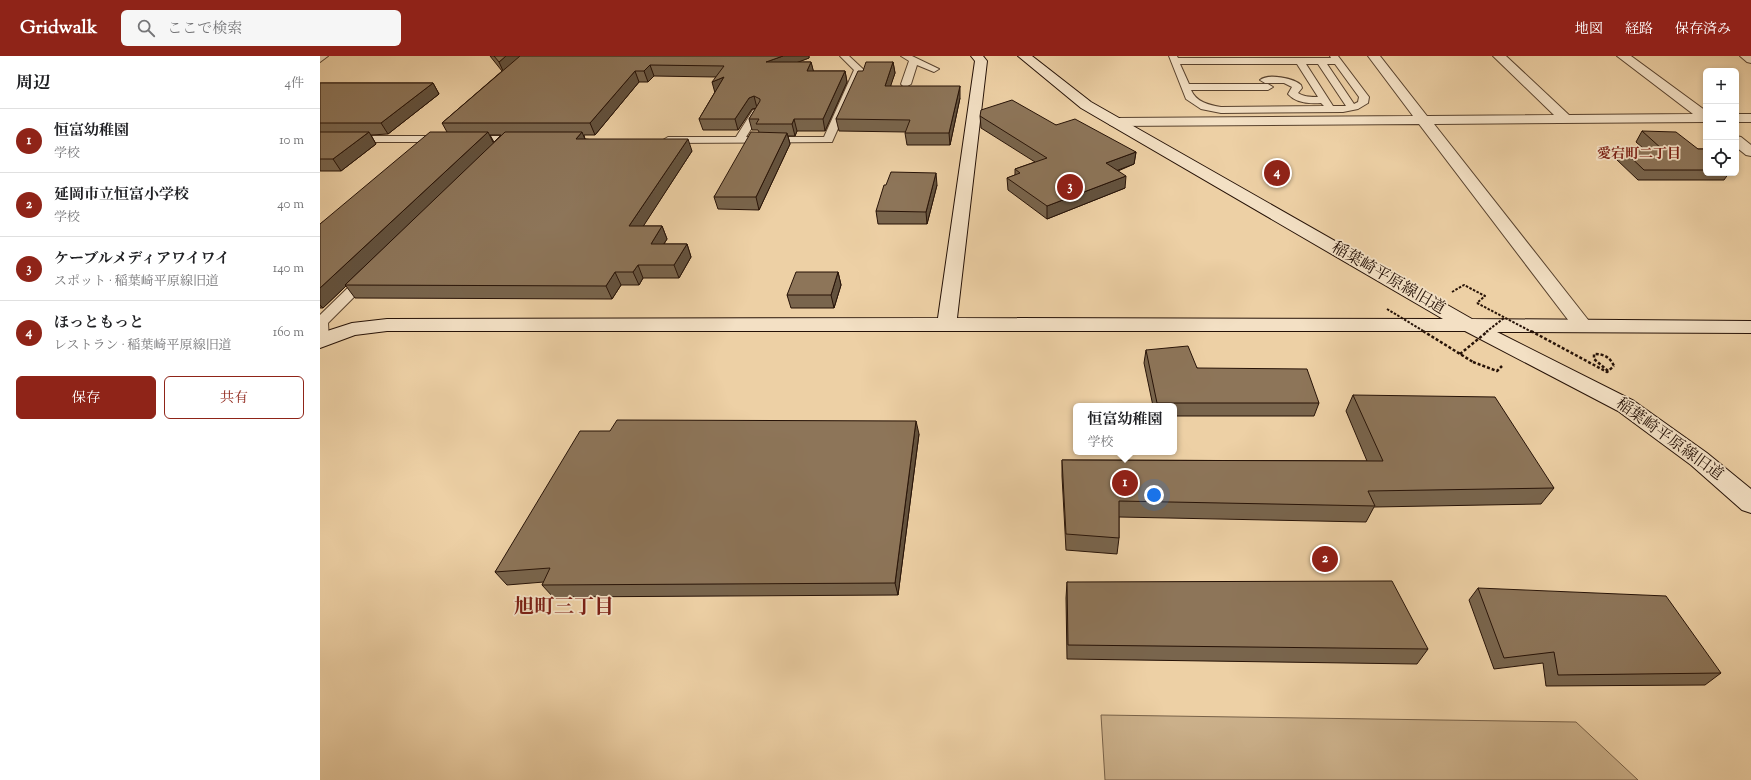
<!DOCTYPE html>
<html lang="ja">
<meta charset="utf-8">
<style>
body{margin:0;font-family:"Sorts Mill Goudy","Noto Serif JP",serif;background:#f6f6f6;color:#202124}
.controls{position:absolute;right:12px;top:12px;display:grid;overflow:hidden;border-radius:6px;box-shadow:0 2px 6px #0003}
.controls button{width:36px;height:36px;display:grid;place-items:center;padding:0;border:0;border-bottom:1px solid #e0e0e0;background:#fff;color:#202124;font:20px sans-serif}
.you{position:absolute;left:834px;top:439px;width:14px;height:14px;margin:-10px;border:3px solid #fff;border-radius:50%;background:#1a73e8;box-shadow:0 0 0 6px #1a73e833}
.badge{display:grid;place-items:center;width:26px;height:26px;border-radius:50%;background:#8f2418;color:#fff;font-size:13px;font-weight:700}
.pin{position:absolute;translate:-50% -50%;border:2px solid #fff;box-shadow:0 1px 4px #0006}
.popup{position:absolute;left:753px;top:347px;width:104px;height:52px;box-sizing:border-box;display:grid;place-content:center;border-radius:6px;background:#fff;filter:drop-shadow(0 1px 3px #0005);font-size:13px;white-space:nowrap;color:#757577}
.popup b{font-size:15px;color:#202124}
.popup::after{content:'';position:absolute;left:50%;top:100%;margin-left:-8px;border:8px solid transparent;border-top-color:#fff}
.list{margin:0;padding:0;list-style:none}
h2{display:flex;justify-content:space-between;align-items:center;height:52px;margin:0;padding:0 16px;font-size:17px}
h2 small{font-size:13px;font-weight:400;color:#757577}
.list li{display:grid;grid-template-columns:26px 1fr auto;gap:12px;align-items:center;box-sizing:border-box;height:64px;padding:0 16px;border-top:1px solid #e0e0e0}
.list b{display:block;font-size:15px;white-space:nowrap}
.list p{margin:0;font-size:13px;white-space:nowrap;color:#757577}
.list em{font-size:13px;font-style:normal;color:#757577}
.actions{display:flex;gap:8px;padding:12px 16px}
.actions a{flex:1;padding:9px 0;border:1px solid #8f2418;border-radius:6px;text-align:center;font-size:14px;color:#8f2418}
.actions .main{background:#8f2418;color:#fff}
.icon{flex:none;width:22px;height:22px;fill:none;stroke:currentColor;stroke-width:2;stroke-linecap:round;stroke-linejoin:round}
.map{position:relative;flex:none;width:1431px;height:724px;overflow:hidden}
header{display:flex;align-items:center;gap:24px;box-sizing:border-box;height:56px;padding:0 20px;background:#8f2418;color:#fff}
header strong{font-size:19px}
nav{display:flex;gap:22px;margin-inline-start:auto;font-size:14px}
.search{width:280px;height:36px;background:#f6f6f6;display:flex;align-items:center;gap:10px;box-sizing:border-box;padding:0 14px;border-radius:6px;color:#757577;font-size:15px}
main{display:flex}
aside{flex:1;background:#fff}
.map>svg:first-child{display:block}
.green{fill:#cbb08a;stroke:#786148}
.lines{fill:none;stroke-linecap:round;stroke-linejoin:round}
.lane-casing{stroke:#58422e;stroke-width:2}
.street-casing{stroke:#58422e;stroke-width:2}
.secondary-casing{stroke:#261207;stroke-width:2}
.path-far1{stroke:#261207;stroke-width:2;stroke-dasharray:2.5 1.5;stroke-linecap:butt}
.path{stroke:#261207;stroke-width:2.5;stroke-dasharray:3 2;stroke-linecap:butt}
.lane{fill:#f3e0c4;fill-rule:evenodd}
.street{fill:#f3e0c4;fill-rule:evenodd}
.secondary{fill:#f3e0c4;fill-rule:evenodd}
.path-bridge-far1{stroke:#261207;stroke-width:2;stroke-dasharray:2.5 1.5;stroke-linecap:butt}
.path-bridge{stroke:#261207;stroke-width:2.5;stroke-dasharray:3 2;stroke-linecap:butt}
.wall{fill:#79654d;stroke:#261207;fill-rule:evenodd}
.shaded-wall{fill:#63523e;stroke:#261207}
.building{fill:#8d7559;stroke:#261207}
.labels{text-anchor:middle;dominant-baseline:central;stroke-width:3.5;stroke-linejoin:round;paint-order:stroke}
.far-neighbourhood-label{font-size:14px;font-weight:bold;fill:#7a1f14;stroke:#f3e0c4}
.street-label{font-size:16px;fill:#261207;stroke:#f3e0c4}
.near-neighbourhood-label{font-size:20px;font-weight:bold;fill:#7a1f14;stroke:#f3e0c4}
</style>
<header>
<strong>Gridwalk</strong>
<div class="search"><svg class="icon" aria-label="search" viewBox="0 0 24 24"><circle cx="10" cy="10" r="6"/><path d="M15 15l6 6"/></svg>ここで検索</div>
<nav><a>地図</a><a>経路</a><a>保存済み</a></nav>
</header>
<main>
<aside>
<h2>周辺<small>4件</small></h2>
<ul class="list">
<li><span class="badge">1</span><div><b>恒富幼稚園</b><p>学校</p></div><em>10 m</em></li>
<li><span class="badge">2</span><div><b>延岡市立恒富小学校</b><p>学校</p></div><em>40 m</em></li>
<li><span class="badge">3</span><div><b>ケーブルメディアワイワイ</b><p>スポット · 稲葉崎平原線旧道</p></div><em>140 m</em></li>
<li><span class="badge">4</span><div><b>ほっともっと</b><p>レストラン · 稲葉崎平原線旧道</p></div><em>160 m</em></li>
</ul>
<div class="actions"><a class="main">保存</a><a>共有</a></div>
</aside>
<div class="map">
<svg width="1431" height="724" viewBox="0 0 1431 724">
<rect width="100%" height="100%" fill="#edd0a5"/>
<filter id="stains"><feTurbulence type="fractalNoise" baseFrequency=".005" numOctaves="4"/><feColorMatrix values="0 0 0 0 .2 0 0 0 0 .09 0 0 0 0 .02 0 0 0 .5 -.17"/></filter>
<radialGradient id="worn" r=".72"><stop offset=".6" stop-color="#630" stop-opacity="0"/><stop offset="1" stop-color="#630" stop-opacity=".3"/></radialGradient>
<path class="green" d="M781,659l475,7 62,58h-533z"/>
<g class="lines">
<g class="lane-casing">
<path id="lane" d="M0,0h8l-8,6z
M520,0h9l15,14 -32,72 -164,1 -5,-3 5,-3h68l17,-27 4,-1 5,3 -16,25h78l30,-67z
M581,0h11l27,13 -5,3 -17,-7 -6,19 -5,3 -3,-1 -2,-2 8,-23z
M849,0h8l1,2h153l-1,-2h8l31,41 -1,6 -10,6 -15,3 -122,1 -20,-4 -15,-10zM860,8h117l21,33c-7,0 -14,0 -20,-4l4,-5 -1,-3c-7,-7 -33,-12 -41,-5l5,3h19l8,4 -4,7c8,9 22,10 33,9l3,3 -103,1c-12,-2 -25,-5 -30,-17h77l5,-3 -5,-3h-79zM986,8h12l28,42h-13zM1007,8h8l24,33 -1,5 -4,2z
M0,80h115l5,3 -5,3h-115z
M150,80h49l5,3 -5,3 -53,-1 -1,-2z
M46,218l5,1 2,3 -45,45 1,18 -2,3 -7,1v-30l41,-40z"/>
</g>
<g class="street-casing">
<path id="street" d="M1048,0h12l47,60 127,-1 -61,-59h13l63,59 124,-1 -76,-58h14l75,55v11l-272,2 155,197 3,4 -3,4 -7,2 -7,-2 -156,-205 -304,2 -5,-1 -2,-3 2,-3 5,-1 298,-2z
M1420,0h11v7l-4,-1z
M1416,58h15v8h-15z
M1416,80l5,1 10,8v11l-5,-1 -10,-8z"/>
</g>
<g class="secondary-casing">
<path id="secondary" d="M651,0h12l4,5 -30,257 486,1 -362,-211 -63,-52h14l59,46 381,217 279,2v12l-254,-1 137,69 73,52 44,36v24l-9,-3 -51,-45 -73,-54 -153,-80h-1078l-32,4 -35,13v-14l1,-1 31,-10 35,-4 551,-1 37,-257z"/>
</g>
<path class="path-far1" d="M1132,236l12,-7 21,11 -8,7"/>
<path class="path" d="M1153,306l24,9 5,-5
M1288,315l-14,-12v-5c10,0 16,3 20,12"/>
<use href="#lane" class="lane"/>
<use href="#street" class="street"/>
<use href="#secondary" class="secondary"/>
<path class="path-bridge-far1" d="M1157,247l55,29
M1067,253l38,23
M1166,276l18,-14"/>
<path class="path-bridge" d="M1103,275l50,31
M1211,275l76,41 7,-6
M1140,298l28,-23"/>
</g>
<path class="wall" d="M170,0h319v2l-11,4h13l2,9h32l2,11 -22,49h-28l-2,5h-7l2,8 -31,66 -41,-1 -4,-12 45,-65 -1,-2h-6l-3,-11 7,-11 -4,1 -14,21h-35l-4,-11 16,-27 1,-15 -62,-1 -6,6h-9l-44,53h-11l1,4 107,12 -49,75h19l5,13 -3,5h23l4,13 -12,21h-36l-4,7h-18l-9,14 -257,-1 -9,-12 -23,22h-3v-84l127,-92 -5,-9 60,-52zM170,79h11l-7,7z
M573,6l2,11 -5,13 70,12 -10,47h-43l-2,-12 1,-1 -67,-1 -3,-12 27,-48z
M0,27h113l6,11 -51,40 -17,1 5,9 -35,27h-21z
M660,60l76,9 80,27 -2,12 -16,7 7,17 -78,31 -39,-29 -1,-12 8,-3v-6l20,-7 -54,-34z
M1322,75l56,18h8v24h23l-5,7h-86l-22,-21 6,-10h22l-8,-7z
M617,129l-10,39h-49l-2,-13z
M518,216l3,13 -7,23h-43l-4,-13z
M826,294l51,18 122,35 -5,13h-140v-10h-21l-9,-43z
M1033,339l201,93 -13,16 -167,3 -8,15 -247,-5v21l-2,16 -51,-4 -4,-74v-16l305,1 -21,-50z
M290,375l309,3 -21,161 -345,2 -11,-12 2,-3 -37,3 -12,-13z
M747,526l361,67 -11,15 -350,-5 -1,-61z
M1158,532l243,85 -16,12 -159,1 -3,-23 -49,6 -25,-69z"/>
<path class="shaded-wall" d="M186,0h18l-20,17 -5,-11z
M463,0h26v2l-40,15 -3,-11z
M491,6l3,11 -7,-2z
M573,6l2,11 -8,24 -2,-11z
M330,9l4,11 -6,6 -4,-11z
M315,15l4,11 -44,53 -5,-12z
M525,15l2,11 -22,49 -2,-12z
M404,21l-9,16 -3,-11z
M113,27l6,11 -51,40 -7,-11z
M640,30v12l-10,47 -1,-12z
M434,40l3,12 -5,1 -14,21 -3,-11 14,-21z
M474,63l3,12 -2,5 -3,-12z
M49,76l7,12 -35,27 -8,-12z
M168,76l6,12 -149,141 1,1 -23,22 -3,-3v-17z
M262,76l5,12 -11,-5z
M467,77l3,11 -31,66 -3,-13z
M368,83l4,12 -57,88 -6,-13z
M816,96l-2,12 -29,11 1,-12z
M616,117l1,12 -10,39 -1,-12z
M806,120l-1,12 -78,31v-13z
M342,170l5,13 -11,17 -5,-12z
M367,188l4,13 -12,21 -5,-13z
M318,209l5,13 -4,7 -6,-13z
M295,216l6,13 -9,14 -6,-13z
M518,216l3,13 -7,23 -3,-13z
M596,365l3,13 -21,161 -3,-12z"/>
<path class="building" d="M174,0h12l-7,6z
M200,0h263l-17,6h45l-4,9h38l-22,48h-29l-2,5h-36l3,-5h-10l11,-18v-2l-6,-3 -5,2 -14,21h-36l25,-42 -12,5 12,-16 -74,-1 -6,6h-9l-45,52h-148z
M546,6h27l-8,24h75l-11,47h-44l5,-13 -74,-1 22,-48h5z
M0,27h113l-52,40h-61z
M692,44l44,25 19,-6 61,33 -30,11 20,13 -79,30 -40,-28 13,-5 -5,-4 32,-11 -67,-42 1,-6z
M1322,75l34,1 22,17h8v21h-62l-22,-21h40z
M0,76h49l-36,27h-13z
M110,76h58l-168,156v-64z
M185,76h77l-6,7h112l-59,87h33l-11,18h36l-13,21h-36l-5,7h-18l-9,14 -261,-1z
M431,76l36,1 -31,64h-42z
M571,116l45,1 -10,39 -50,-1 8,-26h2z
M476,216h42l-7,23h-44z
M868,290l9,22 110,1 12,34h-162l-11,-53z
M1033,339l142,2 59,91 -186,3 7,15 -256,-5v37l-53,-4 -4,-74 321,1z
M297,364l299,1 -21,162 -353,2 8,-17 -55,4 85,-141h30z
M1072,525l36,68 -360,-4 -1,-63z
M1158,532l188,8 55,77 -163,2 -4,-23 -50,6z"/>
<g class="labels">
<g class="far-neighbourhood-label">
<text x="1319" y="99">愛宕町二丁目</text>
</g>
<g class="street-label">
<text transform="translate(1068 223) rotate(30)">稲葉崎平原線旧道</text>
<text transform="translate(1349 384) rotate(36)">稲葉崎平原線旧道</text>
</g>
<g class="near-neighbourhood-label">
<text x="244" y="552">旭町三丁目</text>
</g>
</g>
<rect width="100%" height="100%" filter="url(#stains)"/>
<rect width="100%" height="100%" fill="url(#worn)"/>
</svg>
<div class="controls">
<button>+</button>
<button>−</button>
<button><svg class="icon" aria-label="locate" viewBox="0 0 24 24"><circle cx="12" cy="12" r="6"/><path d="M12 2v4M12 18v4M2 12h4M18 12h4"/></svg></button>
</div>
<div class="you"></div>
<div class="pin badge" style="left:805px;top:427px">1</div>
<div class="popup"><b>恒富幼稚園</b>学校</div>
<div class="pin badge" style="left:1005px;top:503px">2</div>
<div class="pin badge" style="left:750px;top:131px">3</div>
<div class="pin badge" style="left:957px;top:117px">4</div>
</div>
</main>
